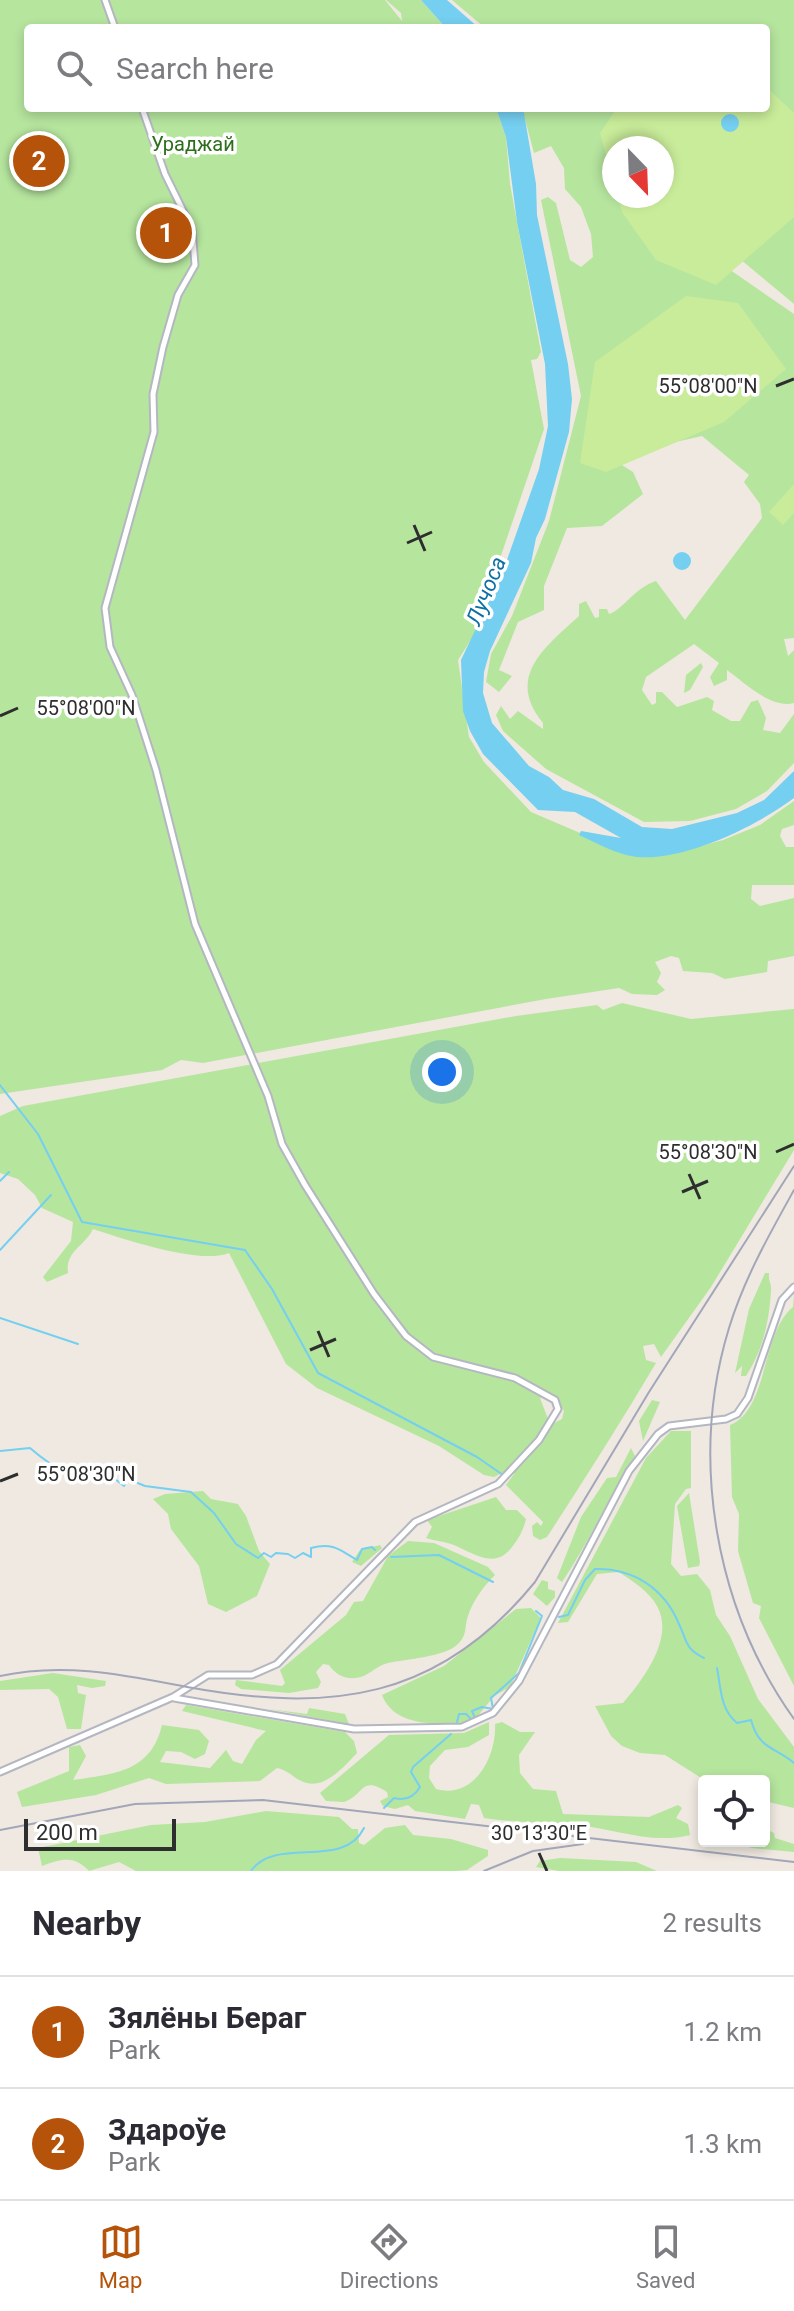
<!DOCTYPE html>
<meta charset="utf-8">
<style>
body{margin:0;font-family:Roboto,sans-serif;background:#f7f7f7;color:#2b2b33}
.controls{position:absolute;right:24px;bottom:24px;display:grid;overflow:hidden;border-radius:8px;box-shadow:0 4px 12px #0003}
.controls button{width:72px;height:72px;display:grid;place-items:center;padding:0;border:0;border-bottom:2px solid #e1e1e2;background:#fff;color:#2b2b33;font:40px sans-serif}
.compass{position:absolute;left:602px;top:136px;width:72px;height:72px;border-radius:50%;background:#fff;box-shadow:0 4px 12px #0003;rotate:157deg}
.scale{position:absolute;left:24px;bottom:20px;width:152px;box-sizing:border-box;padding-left:8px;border:4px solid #2e2e2e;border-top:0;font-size:22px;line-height:28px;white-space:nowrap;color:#2e2e2e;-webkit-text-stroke:6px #fff;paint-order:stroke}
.you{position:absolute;left:442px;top:1072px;width:28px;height:28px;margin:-20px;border:6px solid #fff;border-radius:50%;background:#1a73e8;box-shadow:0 0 0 12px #1a73e833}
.badge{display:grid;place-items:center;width:52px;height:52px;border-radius:50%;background:#b45309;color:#fff;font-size:26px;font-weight:700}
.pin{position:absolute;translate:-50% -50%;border:4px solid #fff;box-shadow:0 2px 8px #0006}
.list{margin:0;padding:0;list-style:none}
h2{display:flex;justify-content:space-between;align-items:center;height:104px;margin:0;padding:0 32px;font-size:34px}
h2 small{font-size:26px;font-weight:400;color:#7c7c81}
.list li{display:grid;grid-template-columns:52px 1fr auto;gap:24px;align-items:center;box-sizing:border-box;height:112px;padding:0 32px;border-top:2px solid #e1e1e2}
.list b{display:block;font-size:30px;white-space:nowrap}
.list p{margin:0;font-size:26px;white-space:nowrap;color:#7c7c81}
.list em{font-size:26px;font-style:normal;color:#7c7c81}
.icon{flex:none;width:44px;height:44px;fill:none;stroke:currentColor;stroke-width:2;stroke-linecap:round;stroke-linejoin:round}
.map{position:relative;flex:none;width:794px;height:1871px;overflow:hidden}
.search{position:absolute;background:#fff;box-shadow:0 4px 12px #0003;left:24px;right:24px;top:24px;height:88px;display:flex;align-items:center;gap:20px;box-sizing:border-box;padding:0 28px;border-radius:8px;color:#7c7c81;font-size:30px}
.sheet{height:328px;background:#fff}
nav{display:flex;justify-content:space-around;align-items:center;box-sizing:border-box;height:112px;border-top:2px solid #e1e1e2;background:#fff;font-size:22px;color:#7c7c81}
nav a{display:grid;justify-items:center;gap:4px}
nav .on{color:#b45309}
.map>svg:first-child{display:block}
.green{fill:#b6e59e;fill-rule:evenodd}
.pitch{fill:#c9ec9a}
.water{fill:#75cff0}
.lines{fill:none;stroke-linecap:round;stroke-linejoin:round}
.stream{stroke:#75cff0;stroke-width:2}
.tertiary-casing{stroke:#b4b7c1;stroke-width:9}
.tertiary{stroke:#fff;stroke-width:5}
.rail{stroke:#a3a6b8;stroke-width:2}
.ticks{fill:none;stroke:#2e2e2e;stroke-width:3}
.labels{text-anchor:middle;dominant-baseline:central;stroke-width:7;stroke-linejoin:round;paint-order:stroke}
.park-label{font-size:20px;fill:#2c6e1b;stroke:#fff}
.water-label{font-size:22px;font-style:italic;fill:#0d6fa3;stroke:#fff}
.ticks-label{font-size:20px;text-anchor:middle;fill:#2e2e2e;stroke:#fff;stroke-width:7;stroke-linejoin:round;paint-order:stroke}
</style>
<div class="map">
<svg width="794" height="1871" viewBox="0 0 794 1871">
<rect width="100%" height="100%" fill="#efe9e1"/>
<path class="green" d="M0,0h385l17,21 -1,-8 -15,-13h35l25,28h-418v80h468l10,29 4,47 31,168 -4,7 -6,1 13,69 -70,206 -16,25 11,77 15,25 47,50 103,44 45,-4 44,-12 37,-15 34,-24v24l-12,4 -2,7 6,11h8v38h-42l-1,14 9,7 34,-8v58l-26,5 -1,11 -42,7 -13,-6 -29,-2 -4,-13 -8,-2 -16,6 6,11 -4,9 8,8 -8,5 -25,-1 -13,-6 -73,11 -343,64 -22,-3 -19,10 -162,24z
M452,0h342v173l-28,-71v-74h-281z
M522,108h118l-26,40v48h9l171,118v324l-10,1 4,17 6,-6v53c-23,6 -49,-20 -67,-33v10l-13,6 -4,-9 9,-14 -25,-19 -48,33 -4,13 10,15 4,-2v-11h6l15,15 30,-10 7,4 -2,9 19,11h9l11,-19 7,-2 8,18 -3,12 17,3 14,-19v49l-27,28 -31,18 -46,12 -46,1 -98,-53 -43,-38 -7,-16 5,-9 9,13 8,-8 25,18v-6c-38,-46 2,-76 36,-107v-12l7,-3 9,17 4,-1v-8h8l2,5c15,-5 25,-26 47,-33l29,39 77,-102 -2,-14 -16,-22 5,-7 -47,-39 -93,21 24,15 10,22 -41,32 -35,2 -23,58v24l-26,12 -19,48 13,6 -13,16 -13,-10 5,-28 21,-38 37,-95 32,-125 -40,-196 7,-3 8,6 14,57 11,7 12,-10 -2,-23 -10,-27 -16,-18 -1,-21 -13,-22 -17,7z
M794,196v108l-54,-45z
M701,663l2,4 -13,23 -6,3 2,-18z
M622,1003l69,16 103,-10v141l-83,137 -50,70 -7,-13 -11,2 3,14 10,3c-35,59 -72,117 -109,174l-7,3 -7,-4 -1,-10 5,-4 4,4 2,-4 -37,-37 8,-11 -4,-5 -16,8 -10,-2 -45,-29 -122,-58 -31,-24 -57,-111c-29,12 -105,-14 -136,-24 -8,17 -28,22 -25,44l-21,9 -4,-5 28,-36 2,-19 -31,-14 -7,-13 -17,-16 -18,-6v-57l23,-10 493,-90 81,-11 6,5zM544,1396l16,8 4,7 -2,8 -8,4 -6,-4 -8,-21z
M765,1273h4c-1,8 3,11 2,18 -2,31 -8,59 -25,85h-5l1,-10 -7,7 14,-64z
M794,1295v391l-35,-68 2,-12 -8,-3 -15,-52 1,-37 -7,-17 -2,-72c39,-16 31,-92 63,-118z
M652,1400l8,2 -17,39 -4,-20z
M671,1431h20v57l-5,1 -11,15 -4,60 10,12 16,-2 13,16 6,25 14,21 28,63 36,48v61l-30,-7v-20h-58l-41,-26 -25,-2 -18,-7 -11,-10 -16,-30 28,-3c20,-23 52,-65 34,-97 -8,-15 -25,-25 -38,-34l-22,2 -29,48 -10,1 88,-165z
M631,1448l4,8c-27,41 -45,85 -73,126l-5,-4 24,-61 26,-39 9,-1z
M203,1491l8,8 27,5 8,12 13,35 11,13 -13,32 -31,16 -18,-8 -9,-38 -28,-37 -3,-15 -15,-15 12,-5z
M689,1493l11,69 -1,4 -11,2 -11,-62z
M496,1497l10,13h11l9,9c-3,12 -7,19 -14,28 -18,24 -39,5 -61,-3 -8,-3 -17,-3 -25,-6l6,-11 -5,-7z
M408,1541l26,2 54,24 7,8c-11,11 -22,25 -27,41 -4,11 0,18 -10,28 -13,13 -52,15 -70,19 -13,3 -19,14 -33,15 -11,1 -20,-4 -26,-13l-6,-1 -7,8 5,10 -3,6 -29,5 -48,-4 -6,-4 1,-5 46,6 3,-3 -5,-13 66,-55 8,-13 9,-1 25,-45z
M380,1545l2,3 -21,18 -9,-4 8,-12z
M542,1580l6,2v7l7,2v6l-8,9 -14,-12z
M531,1608l10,10 -31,69 -16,9 -22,27c-30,1 -77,6 -90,-28l62,-29 72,-57z
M53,1673l53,8 -1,5 -13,2 -15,-3 1,8 8,2 -5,34h-14l-9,-32 -9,-8 -49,1v-9z
M186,1705l159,27 9,9 3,12c-12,12 -30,35 -50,30 -11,-2 -18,-13 -30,-15l-17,13 -94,3 -17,-6 -53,17 -74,12 -5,-15 52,-21v-24l11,-2 6,11 -13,24c41,-6 78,-8 89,-55l37,5 10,11 -4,13 -10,5 -14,-7 -15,-1 -6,11 50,6 16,-18 7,11 9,3 14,-24 10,-9 -84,-20z
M309,1708l36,6 4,10 -80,-15 38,5z
M489,1722v13l-21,12 -23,3 -15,16 -1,12 7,11c38,11 61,-33 59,-65l7,-2 18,10h15l-16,23 1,18 13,16 23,2 7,23 86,3 29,-12 4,3 -6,10 12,6 2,11c-40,10 -76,-7 -115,-10 -31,-3 -59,-2 -91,-7l-5,-13 -8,-1 -6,15 -50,-8 -7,-6 -13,4 -12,-3 -3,-5 8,-4 -1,-5c-27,-17 -22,3 -43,10l-18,-1 -6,-8 69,-58 75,-2z
M266,1811l73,6 13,12h6l1,14 5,2 21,-17 20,-3 8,10 38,4 37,11v6l-21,14 -11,1h-320l-17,-9 -30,9c-15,-16 -28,-12 -47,-5l-4,-18 113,-23 54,-3z
M764,1828l10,5 1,5 19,6v8l-42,-4 -25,-7h37z
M560,1858l76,4 21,9h-98l-23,-4 4,-6z"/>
<path class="pitch" d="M766,87l28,26v104l-78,68 -60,-25 -34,-48 -4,-16h44v-48h-48v35l-14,-50 17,-25h149z
M686,296l52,7 48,66 -62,53 -118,50 -26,-9 15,-101z
M794,484v29l-11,12 -14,-13z"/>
<path class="water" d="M421,0h26l32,28h-33z
M496,108h26l2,5 12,71 1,31 31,149 4,35 -3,33 -24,87 -9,19 -5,25 -41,88 -6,21 -1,21 9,30 37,43 20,11 14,13 31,9 48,28 30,2 65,-16 27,-13 30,-29v27c-37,28 -109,63 -157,59 -20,-2 -40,-14 -58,-22l2,-4 40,7 -46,-26 -37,-2 -55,-56 -13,-23 -7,-20 -2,-51 41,-86 37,-105 9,-43 -3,-62 -28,-142 -11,-85z
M721 123a9 9 0 1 1 18 0a9 9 0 1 1-18 0Z
M673 561a9 9 0 1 1 18 0a9 9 0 1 1-18 0Z"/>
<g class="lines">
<path class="stream" d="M0,1085l38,49 44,88 163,28 27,39 46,84 159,84 26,18
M0,1181l9,-9
M0,1250l51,-55
M0,1318l78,26
M0,1451l30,-3c23,20 48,36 80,27l14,11 4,-7 17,7 46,6 23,21 22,31 22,14 6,-5 7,4 5,-4 12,1 7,4 8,-5 8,4v-9c22,-6 29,2 46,12l5,-11 10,-2 3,3
M391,1557l48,-2 54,27
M559,1617l9,-2 17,-35 10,-11c38,-1 69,19 84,55 8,17 6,25 25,34
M717,1668c4,20 3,41 20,55l14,-3c8,30 25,27 43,43
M457,1722l2,-8h7l6,6 3,-2 -3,-7 10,-4 11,2 -2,-11 28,-25 23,-57 -6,-5
M384,1808l10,-10c11,3 20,-1 26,-11l-9,-15 2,-5 38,-33
M251,1871c25,-36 92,0 113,-43"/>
<g class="tertiary-casing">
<path id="tertiary" d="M105,0l10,28
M174,1698l180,31 108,-2 31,-14 26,-32 110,-210 29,-37 11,-8 57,-7 11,-5 11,-16 34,-98 12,-13
M0,1772l173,-75 35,-22h44l25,-11 138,-142 83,-38 41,-44 19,-31 -3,-9 -40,-22 -82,-21 -27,-21 -32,-42 -69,-109 -23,-41 -14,-48 -73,-172 -39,-154 -24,-75 -22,-48 -5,-39 49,-176 -1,-38 10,-47 15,-52 17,-30 -3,-36 -27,-55 -23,-66"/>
</g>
<use href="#tertiary" class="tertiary"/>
<path class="rail" d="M794,1190c-25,45 -50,89 -65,138 -40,131 -14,280 65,391
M0,1676c64,-14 124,-1 187,11 143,26 251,14 348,-105l114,-190 145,-226
M0,1830l135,-26 128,-4 531,62
M484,1871l49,-20 50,-7"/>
</g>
<path class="ticks" d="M776,386l18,-7M414,525l11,26M407,543l25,-11M0,716l18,-8M776,1152l18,-8M689,1174l11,25M682,1192l26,-11M318,1331l11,26M310,1350l26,-11M0,1481l18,-7M539,1853l8,18"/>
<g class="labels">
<g class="park-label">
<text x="193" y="144">Ураджай</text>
</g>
<g class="water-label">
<text transform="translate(486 591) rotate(-68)">Лучоса</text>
</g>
</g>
<g class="ticks-label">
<text x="708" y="393">55°08'00"N</text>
<text x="86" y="715">55°08'00"N</text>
<text x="708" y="1159">55°08'30"N</text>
<text x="86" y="1481">55°08'30"N</text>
<text x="539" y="1840">30°13'30"E</text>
</g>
</svg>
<div class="controls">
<button><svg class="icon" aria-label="locate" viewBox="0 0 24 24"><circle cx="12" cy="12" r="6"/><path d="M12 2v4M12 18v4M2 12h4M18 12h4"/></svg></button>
</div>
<svg class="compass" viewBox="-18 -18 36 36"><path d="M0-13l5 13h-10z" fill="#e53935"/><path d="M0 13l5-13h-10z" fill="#7c7c81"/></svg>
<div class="scale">200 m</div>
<div class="you"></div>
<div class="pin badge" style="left:166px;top:233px">1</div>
<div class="pin badge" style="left:39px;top:161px">2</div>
<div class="search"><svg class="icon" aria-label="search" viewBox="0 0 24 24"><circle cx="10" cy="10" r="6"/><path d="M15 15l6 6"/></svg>Search here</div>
</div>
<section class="sheet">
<h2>Nearby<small>2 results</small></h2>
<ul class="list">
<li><span class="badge">1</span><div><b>Зялёны Бераг</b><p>Park</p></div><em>1.2 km</em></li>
<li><span class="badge">2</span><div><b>Здароўе</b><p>Park</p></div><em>1.3 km</em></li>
</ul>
</section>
<nav>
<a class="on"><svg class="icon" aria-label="map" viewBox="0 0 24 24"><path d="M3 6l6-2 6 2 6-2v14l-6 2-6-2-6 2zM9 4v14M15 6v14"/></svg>Map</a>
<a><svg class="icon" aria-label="directions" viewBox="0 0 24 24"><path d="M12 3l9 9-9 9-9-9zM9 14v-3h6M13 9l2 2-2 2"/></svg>Directions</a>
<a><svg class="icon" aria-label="saved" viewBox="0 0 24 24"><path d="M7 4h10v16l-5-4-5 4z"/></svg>Saved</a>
</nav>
